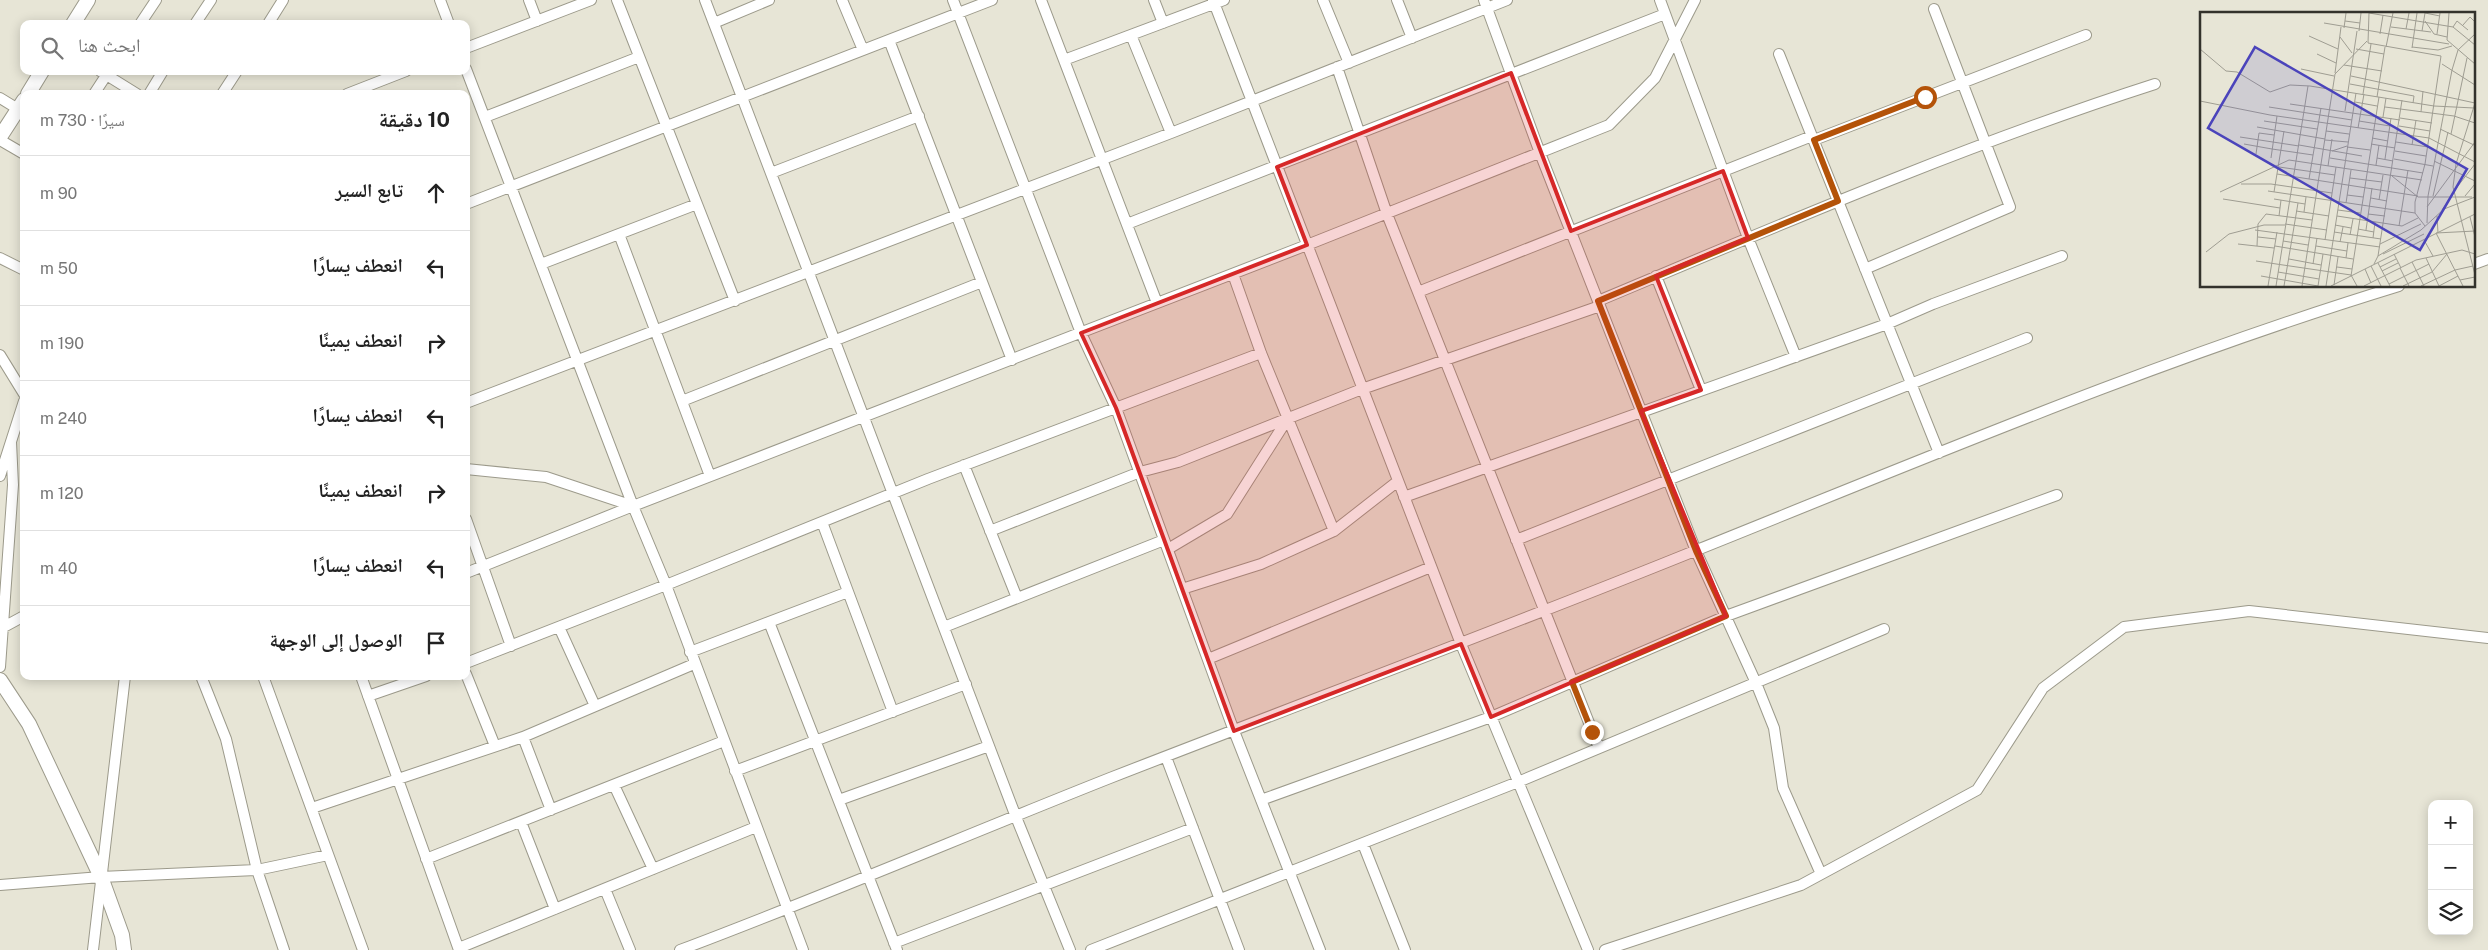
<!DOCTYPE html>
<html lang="ar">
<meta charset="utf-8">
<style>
body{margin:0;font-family:"Public Sans","Noto Naskh Arabic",sans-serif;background:#f2f2f2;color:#222;direction:rtl}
.controls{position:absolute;right:15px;bottom:15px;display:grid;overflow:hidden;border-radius:10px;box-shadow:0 2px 12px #0003}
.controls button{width:45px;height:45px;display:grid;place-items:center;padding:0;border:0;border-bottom:1px solid #e0e0e0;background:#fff;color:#222;font:25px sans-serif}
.stop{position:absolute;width:15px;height:15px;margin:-11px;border:4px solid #b45309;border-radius:50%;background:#fff}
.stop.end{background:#b45309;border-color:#fff;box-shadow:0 1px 5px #0008}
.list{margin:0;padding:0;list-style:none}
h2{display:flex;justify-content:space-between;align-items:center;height:65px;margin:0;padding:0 20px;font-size:21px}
h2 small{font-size:16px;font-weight:400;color:#767676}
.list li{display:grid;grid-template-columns:32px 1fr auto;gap:15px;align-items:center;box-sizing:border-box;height:75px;padding:0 20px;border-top:1px solid #e0e0e0}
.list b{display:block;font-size:19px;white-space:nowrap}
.list em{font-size:16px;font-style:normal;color:#767676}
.icon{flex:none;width:28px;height:28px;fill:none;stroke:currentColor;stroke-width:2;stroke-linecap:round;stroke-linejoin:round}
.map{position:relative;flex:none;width:2488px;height:950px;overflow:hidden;direction:ltr}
.search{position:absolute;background:#fff;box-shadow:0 2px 12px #0003;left:20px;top:20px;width:450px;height:55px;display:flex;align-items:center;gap:12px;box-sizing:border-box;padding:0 18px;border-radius:10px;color:#767676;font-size:19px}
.panel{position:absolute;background:#fff;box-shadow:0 2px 12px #0003;left:20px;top:90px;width:450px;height:590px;border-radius:10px;direction:rtl}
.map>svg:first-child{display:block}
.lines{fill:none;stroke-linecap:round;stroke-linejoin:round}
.street-casing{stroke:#9c9a8b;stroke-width:12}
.secondary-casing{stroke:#9c9a8b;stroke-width:16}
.street{stroke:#fff;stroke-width:10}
.secondary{stroke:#fff;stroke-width:14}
.route{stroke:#b45309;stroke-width:6}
.marked{fill:#d62828;fill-opacity:0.2;stroke:#d62828;stroke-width:4;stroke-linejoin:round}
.inset-road{fill:none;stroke:#9f9d92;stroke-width:1}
.view{fill:#4b44bb;fill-opacity:0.15;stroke:#4b44bb;stroke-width:2.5}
.inset-edge{fill:none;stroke:#33322c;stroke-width:2.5}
</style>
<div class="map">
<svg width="2488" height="950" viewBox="0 0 2488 950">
<rect width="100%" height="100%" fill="#e7e5d6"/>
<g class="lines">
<g class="street-casing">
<path id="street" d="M440,0l9,24
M529,0l8,21
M617,0l118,301
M705,0l311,817 54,133
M842,0l21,50
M953,0l128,333 35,75 118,323 86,219
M1041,0l116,303
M1154,0l9,23
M1213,0l248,644 127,306
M1323,0l26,63
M1397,0l15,38
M1484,0l56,153 156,398 60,132 18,45 9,60 38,86
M1660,0l88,238 48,119
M714,23l55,-23
M140,24l16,-24
M195,24l16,-24
M268,24l15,-24
M1131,35l40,98
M889,40l123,320
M466,48l125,-48
M1779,54l160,399
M1064,60l160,-60
M1337,67l50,147 212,534
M466,69l167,437 33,79 137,365
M100,71l37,23
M94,94l15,-23
M149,94l14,-23
M222,94l15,-23
M347,94l59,-23
M0,98l18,11
M485,117l154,-60
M0,140l24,14
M1814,140l272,-105
M771,173l148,-57
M466,204l526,-204
M1127,224l538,-210
M619,234l91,242
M0,258l24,12
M541,264l156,-60
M2474,264l14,-5
M1865,269l145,-62 -76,-198
M1233,274l28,79 73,178
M1656,276l45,114
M1418,292l394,-156
M1598,301c184,-77 367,-156 557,-217
M0,355l24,39
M682,401l300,-119
M466,403l705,-270 336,-133
M964,465l53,133
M466,469l80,8 87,29
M0,476l24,-75
M1404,497l483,-173 46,-20 129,-48
M466,519l45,127
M822,522l71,190
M990,531l150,-59 38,-10 184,-73 238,-83
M1516,540l511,-202
M1168,549l59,-35 61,-96
M466,573l167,-67 674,-261 302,-120 46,-47 40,-78
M1182,589l79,-25 73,-33 64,-50
M769,622l128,328
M559,627l36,79
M944,627l220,-87
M0,629l24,-13
M690,652l158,-60
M1208,659l223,-92
M466,663l200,-78 262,-106 333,-126
M0,667l13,-182 -2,-43
M466,674l29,72
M201,676l25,63 31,131 27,80
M263,676l100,274
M361,676l98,274
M368,696l58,-20
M523,737l28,73
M1166,757l73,193
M735,771l231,-87
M614,785l39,84
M839,800l150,-54
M1261,800l230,-83 235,-101 331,-121
M312,808l211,-71 171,-73
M521,822l34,87
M1363,844l42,106
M426,859l298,-118
M0,885l101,-8 156,-7 71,-15
M605,889l25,61
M894,943l299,-115
M459,948l297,-121
M93,950l32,-274
M680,950c144,-54 286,-115 430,-172 195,-76 392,-149 587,-228 232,-93 463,-191 702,-264
M1091,950l427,-168 366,-153
M1605,950l196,-65 176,-95 66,-102 81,-61 125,-16 239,27"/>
</g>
<g class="secondary-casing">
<path id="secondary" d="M73,24l15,-24
M28,94l14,-23
M0,137l24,-37
M0,680l29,44 72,153 21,58 2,15"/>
</g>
<use href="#street" class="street"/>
<use href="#secondary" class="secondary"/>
</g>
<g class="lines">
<path class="route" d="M1592,732l-20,-50 154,-66 -30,-65 -98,-250 240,-100 -24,-61 111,-43"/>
</g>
<path class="marked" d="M1511,73l60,158 152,-60 25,67 -92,38 45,114 -60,21 85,205 -235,101 -30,-73 -227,87 -118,-323 -35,-75 226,-88 -30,-78z"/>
<g transform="translate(2200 12)">
<rect width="275" height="275" fill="#e7e5d6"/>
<path class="inset-road" d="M169,1l-1,30 73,13 -16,108 -10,38v11l10,13M169,1l84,14 22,18M225,1l15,3M249,1l-2,27 28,24M145,9l15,2M225,9l9,13 13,3M124,11l125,21M263,13l7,-8 5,5M191,15l40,5M253,15l4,-6 11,9M144,16l2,-15M206,17l3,-16M159,19l2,-18M222,19l3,-18M180,22l3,-19M237,22l3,-21M109,24l29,13M140,25l12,16M186,35l7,-34M212,35l26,3 14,-4M212,36l5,-35M0,37l26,22 11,1 33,20 20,-7 20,1 124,20 40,2M156,37l28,5M117,42l19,9M242,52l33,21M144,53l38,6M101,57l33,7M135,61l6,-46M151,64l124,27 -19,61 -3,23 22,88M150,72l64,12 -1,7M163,82l8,-50M177,85l8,-50M0,89l70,14 159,23 46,24M155,90l22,4M90,92l110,16M69,95l83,13M185,95l69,9 21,7M145,99l12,-80M221,100l2,-21M183,105l3,-19M200,106l32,5M64,109l53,8M159,109l31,5M199,114l31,5M57,115l68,12M158,116l6,-34M240,117l34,16M126,119l23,3M251,122l16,-76M40,125l59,9M172,126l16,3M125,128l23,2M196,130l32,5M44,132l28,5M171,132l24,4M99,133l63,11M212,133l4,-25M147,135l23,3M72,137l41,6M132,139l15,-5M195,139l31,5M56,142l3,-21 15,2M71,146l6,-42M130,146l93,15M177,146l16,3M185,147l6,-41M194,147l39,7M234,149l41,20M176,153l3,-20M128,154l4,-27M79,155l56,8M77,162l141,22M192,164l26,21h54M150,166l32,4M109,167l12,-71M41,172h30l61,9M68,179l147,22M254,179l21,-27M20,180l69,-32 133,20M74,180l10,-61M147,183l16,2M233,184l15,-64M265,184l10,-12M171,186l16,3M23,187l57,9M74,187l31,5M179,188l4,-25M146,191l5,-33M227,195l48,-65M138,198l22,3M242,198l9,-13M96,199l33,5M104,200l2,-15M168,202l17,2M79,204l2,-16M137,204l65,10 16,-8M237,204l1,17M270,205l5,20M227,211l1,-27 24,-126 6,-20 17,-16M85,212l42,6M135,213l16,3M199,214l9,-56M158,217l16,3M55,218l125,17M166,218l6,-42M134,220l47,7M150,223l3,-16M58,225l18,2M173,226l2,-16M125,228l11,-73M224,228l9,16M83,229l25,4M140,230l3,-15M38,232l36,4M180,232l41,-20M57,234l1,-22 8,-10 46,6M75,234l78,13M116,234l31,5M6,240l23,-18 35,-9h21M183,242l41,-20M194,242l7,14M178,244l24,-156M146,246l2,-15M226,246l13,28M89,247l32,6M56,249l95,14 6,11M212,250l12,24M178,251l12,23M113,252l4,-26M174,252l4,-8 43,-26 23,-21 31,-12M171,254l10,20M137,255l15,2M180,255l16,-8M200,256l9,18M165,257l6,14M182,259l16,-8M78,260l41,7M61,264l57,10M151,264l28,-179M260,268l15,-3M189,272l40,-20M134,273l4,-28M68,274l9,-54M76,274l32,-200M84,274l14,-83M102,274l33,-212 32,-33M118,274l5,-32M126,274l30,-193M131,274l144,-72M164,274l52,-26 46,-10 13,4M203,274l29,-14 15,-18M221,274l34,-16 18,-4M239,274l19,-10M263,274l-27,-53 39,-2"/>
<path class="view" d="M55,35l212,122 -47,81 -212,-122z"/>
<rect width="275" height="275" class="inset-edge"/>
</g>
</svg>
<div class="controls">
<button>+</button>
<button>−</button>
<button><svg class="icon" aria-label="layers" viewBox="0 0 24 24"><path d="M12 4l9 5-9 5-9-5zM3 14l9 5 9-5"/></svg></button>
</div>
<div class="stop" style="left:1925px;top:97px"></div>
<div class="stop end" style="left:1592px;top:732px"></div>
<div class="search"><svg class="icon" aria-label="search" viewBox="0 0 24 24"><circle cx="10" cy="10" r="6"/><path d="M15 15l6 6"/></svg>ابحث هنا</div>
<section class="panel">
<h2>10 دقيقة<small>سيرًا · 730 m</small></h2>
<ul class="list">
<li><svg class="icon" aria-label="ahead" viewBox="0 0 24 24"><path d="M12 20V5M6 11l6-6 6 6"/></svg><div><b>تابع السير</b></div><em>90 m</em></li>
<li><svg class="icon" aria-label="left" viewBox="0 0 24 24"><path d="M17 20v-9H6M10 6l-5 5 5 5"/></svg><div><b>انعطف يسارًا</b></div><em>50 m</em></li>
<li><svg class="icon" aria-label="right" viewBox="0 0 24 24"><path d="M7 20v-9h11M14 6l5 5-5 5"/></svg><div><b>انعطف يمينًا</b></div><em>190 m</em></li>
<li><svg class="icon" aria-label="left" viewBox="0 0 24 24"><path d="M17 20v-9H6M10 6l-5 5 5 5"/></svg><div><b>انعطف يسارًا</b></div><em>240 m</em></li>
<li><svg class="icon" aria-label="right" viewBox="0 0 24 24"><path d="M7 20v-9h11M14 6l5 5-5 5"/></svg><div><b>انعطف يمينًا</b></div><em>120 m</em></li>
<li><svg class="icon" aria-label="left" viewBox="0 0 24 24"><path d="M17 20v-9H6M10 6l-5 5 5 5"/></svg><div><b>انعطف يسارًا</b></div><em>40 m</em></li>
<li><svg class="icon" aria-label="arrive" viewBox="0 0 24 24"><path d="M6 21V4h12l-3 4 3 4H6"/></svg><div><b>الوصول إلى الوجهة</b></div></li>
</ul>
</section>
</div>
